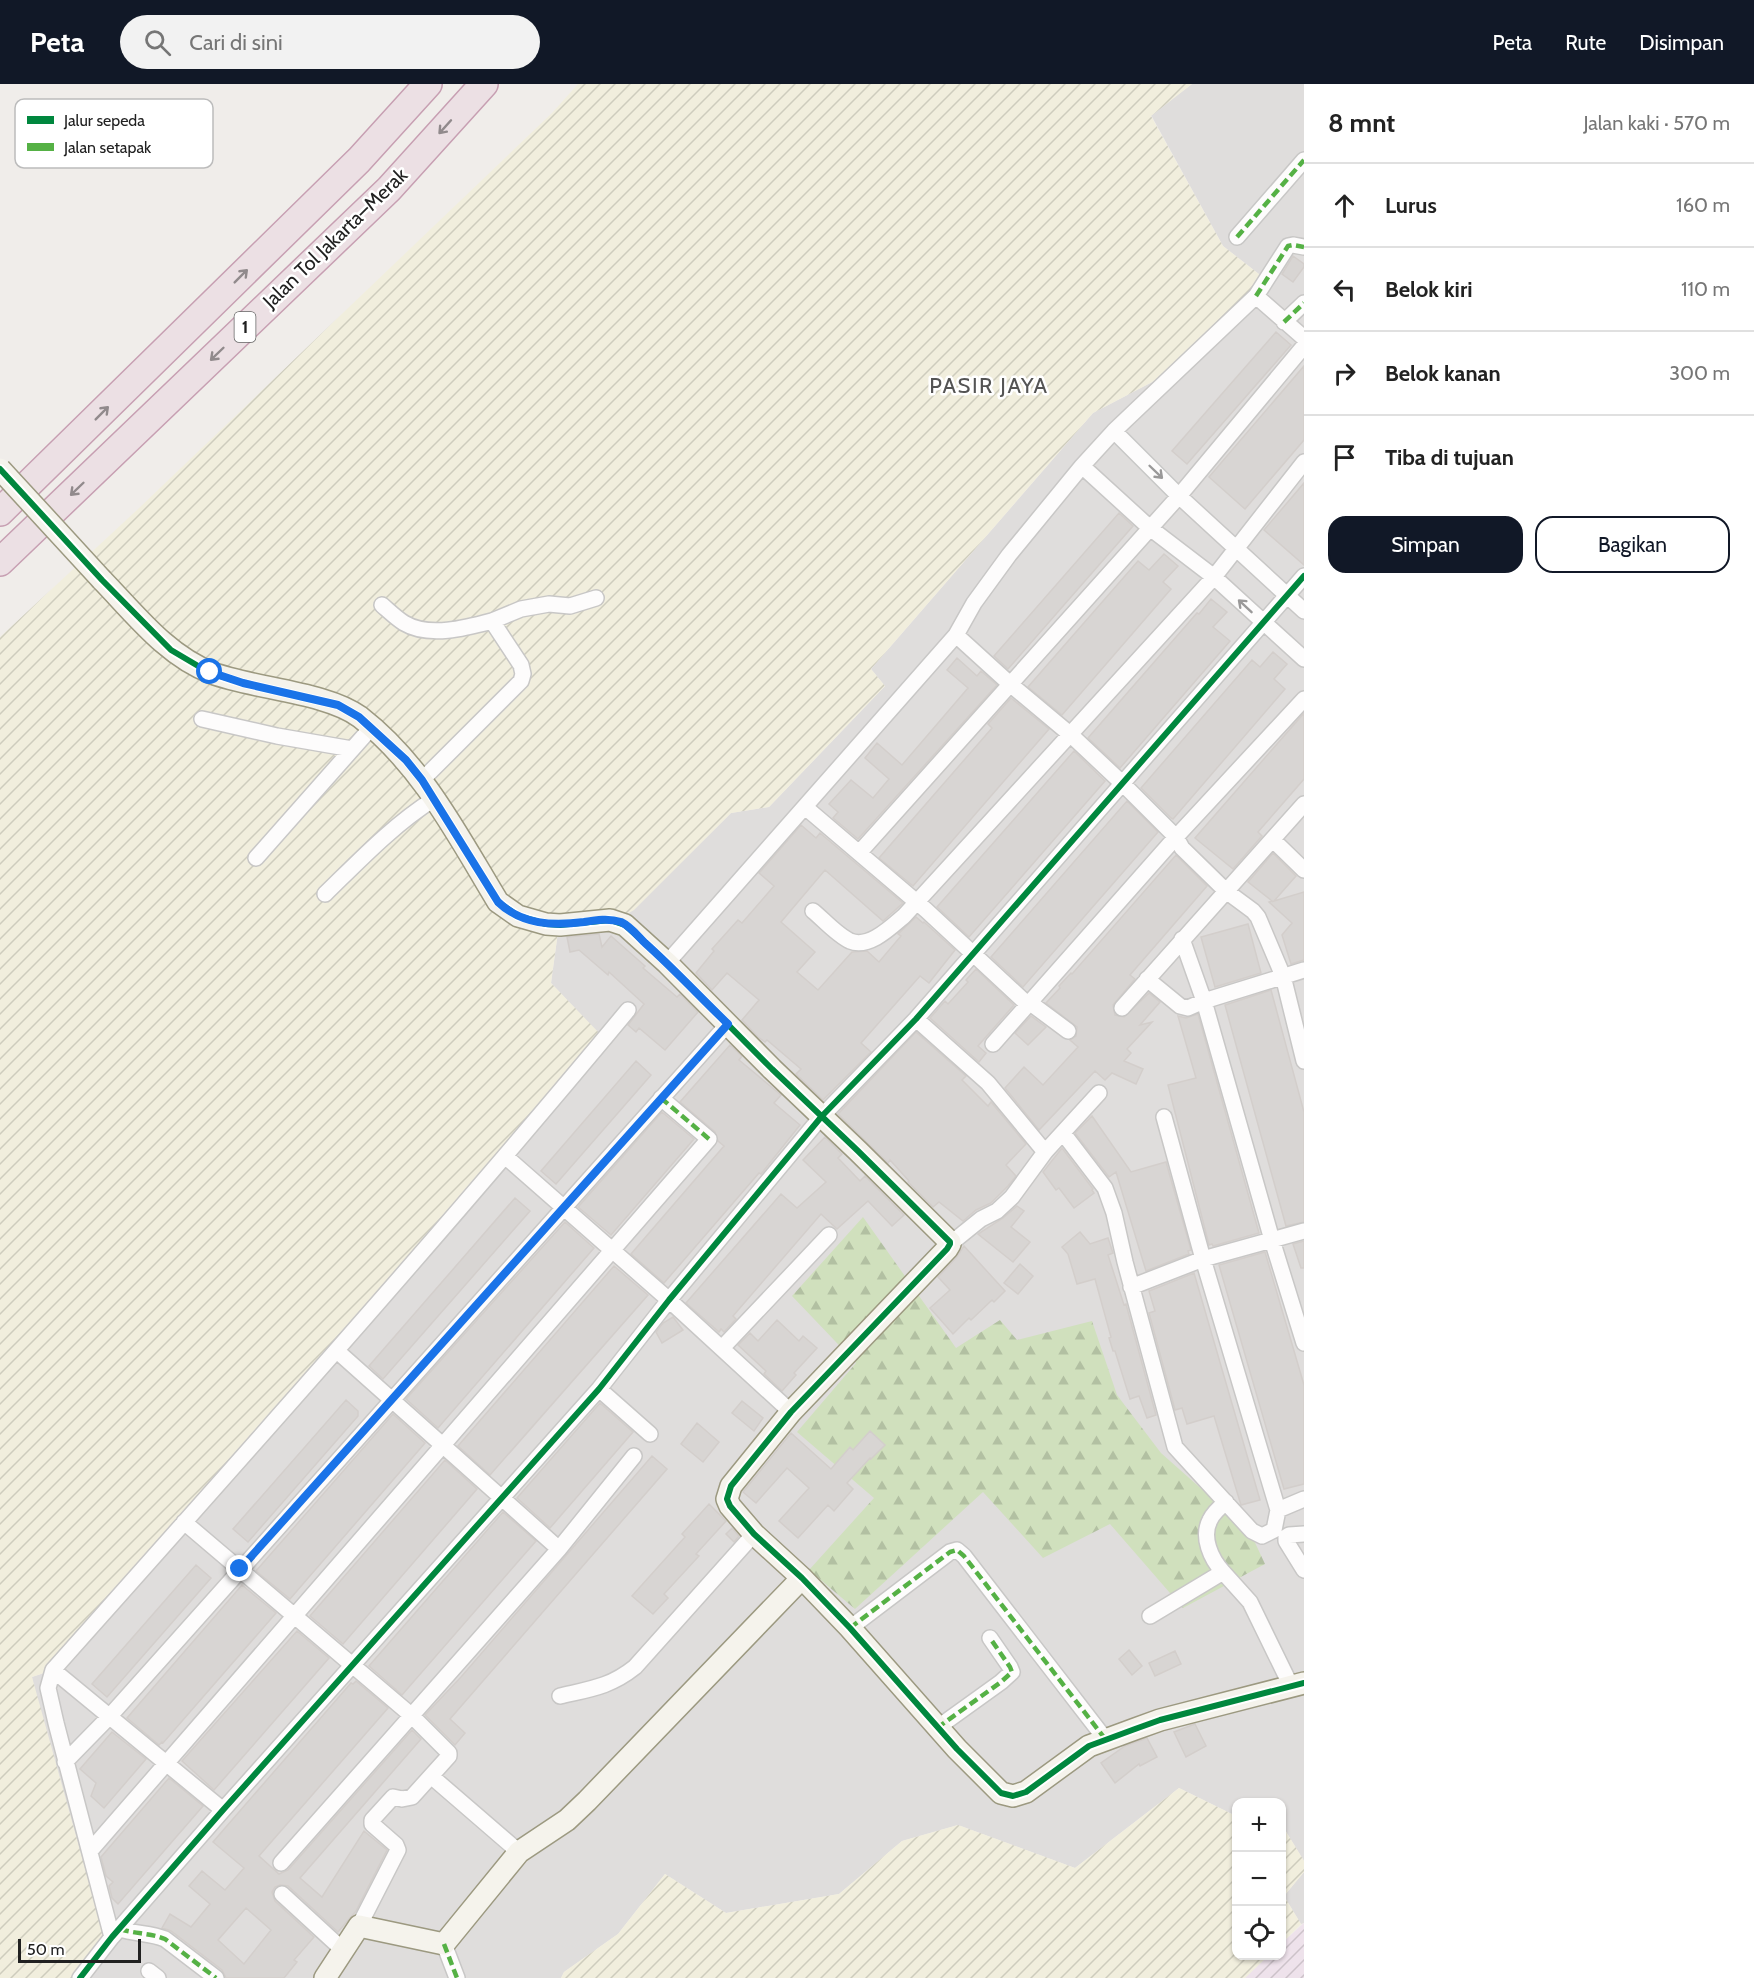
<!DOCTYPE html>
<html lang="id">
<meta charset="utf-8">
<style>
body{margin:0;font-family:Cabin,sans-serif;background:#f2f2f2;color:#222}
.controls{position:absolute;right:18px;bottom:18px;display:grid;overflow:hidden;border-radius:12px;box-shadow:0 2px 4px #0004}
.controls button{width:54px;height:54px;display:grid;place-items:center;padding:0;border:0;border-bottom:2px solid #e0e0e0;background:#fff;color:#222;font:30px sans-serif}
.scale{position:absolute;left:18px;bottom:15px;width:123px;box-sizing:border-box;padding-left:6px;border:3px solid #212121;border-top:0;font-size:16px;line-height:21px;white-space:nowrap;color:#212121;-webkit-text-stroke:4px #fff;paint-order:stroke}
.stop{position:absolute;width:18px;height:18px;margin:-14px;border:4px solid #1a73e8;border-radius:50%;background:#fff}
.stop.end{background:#1a73e8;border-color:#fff;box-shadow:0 2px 6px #0008}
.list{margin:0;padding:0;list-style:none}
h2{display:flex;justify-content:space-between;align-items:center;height:78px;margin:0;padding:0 24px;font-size:26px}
h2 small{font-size:20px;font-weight:400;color:#767676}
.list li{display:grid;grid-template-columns:39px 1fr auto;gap:18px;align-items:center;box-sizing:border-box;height:84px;padding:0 24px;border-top:2px solid #e0e0e0}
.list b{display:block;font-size:22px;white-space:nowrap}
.list em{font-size:20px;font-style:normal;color:#767676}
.actions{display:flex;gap:12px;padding:18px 24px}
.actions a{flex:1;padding:14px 0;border:2px solid #111827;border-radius:18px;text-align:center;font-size:21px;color:#111827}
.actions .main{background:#111827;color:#fff}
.icon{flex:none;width:33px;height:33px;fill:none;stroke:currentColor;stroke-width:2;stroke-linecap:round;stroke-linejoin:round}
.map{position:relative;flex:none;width:1304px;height:1894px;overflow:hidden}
header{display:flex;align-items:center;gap:36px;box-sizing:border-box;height:84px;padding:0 30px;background:#111827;color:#fff}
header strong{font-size:28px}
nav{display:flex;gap:33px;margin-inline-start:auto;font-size:21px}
.search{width:420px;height:54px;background:#f2f2f2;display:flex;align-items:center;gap:15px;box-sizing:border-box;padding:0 21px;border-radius:33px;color:#767676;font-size:22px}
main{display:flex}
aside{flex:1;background:#fff}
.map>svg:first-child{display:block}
.residential{fill:#dfdddc}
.industrial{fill:url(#industrial-furrows)}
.farmland{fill:url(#farmland-furrows)}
.forest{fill:url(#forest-firs)}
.building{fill:#d8d5d3;stroke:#d3cecb;stroke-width:1.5;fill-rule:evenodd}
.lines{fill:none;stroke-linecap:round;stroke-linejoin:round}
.street-casing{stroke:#c8c7c6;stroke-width:18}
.secondary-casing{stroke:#9c9980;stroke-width:24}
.highway-casing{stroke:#c79fb2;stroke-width:30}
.street{stroke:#fdfcfc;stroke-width:15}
.secondary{stroke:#f5f3ec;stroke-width:21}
.highway{stroke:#ece0e4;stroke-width:27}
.secondary-bridge-casing{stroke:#9c9980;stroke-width:24;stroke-linecap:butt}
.secondary-bridge{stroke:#f5f3ec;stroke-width:21}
.quiet{stroke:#55b145;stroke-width:4.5;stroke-dasharray:9 4.5;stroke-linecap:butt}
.cycleway-casing{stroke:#fff;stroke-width:10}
.cycleway{stroke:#00873e;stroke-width:6}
.oneway{stroke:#918a8c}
.oneway2{stroke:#9a9999}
.route{stroke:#1a73e8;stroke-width:8}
.labels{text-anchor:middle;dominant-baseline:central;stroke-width:5;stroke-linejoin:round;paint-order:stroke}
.shield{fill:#fff;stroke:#646464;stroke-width:1.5}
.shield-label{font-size:18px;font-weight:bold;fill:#212121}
.street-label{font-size:20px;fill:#212121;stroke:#fff}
.quarter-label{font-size:22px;letter-spacing:1.5px;fill:#545454;stroke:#fff}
.key{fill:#fff;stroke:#bcbcbc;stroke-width:1.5}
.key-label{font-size:16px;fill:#212121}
</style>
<header>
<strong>Peta</strong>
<div class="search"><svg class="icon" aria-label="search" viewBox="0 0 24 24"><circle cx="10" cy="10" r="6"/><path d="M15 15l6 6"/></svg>Cari di sini</div>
<nav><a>Peta</a><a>Rute</a><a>Disimpan</a></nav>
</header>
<main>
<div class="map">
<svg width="1304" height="1894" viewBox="0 0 1304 1894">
<defs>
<pattern id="industrial-furrows" width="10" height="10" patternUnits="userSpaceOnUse" patternTransform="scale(1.5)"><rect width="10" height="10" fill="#eee2eb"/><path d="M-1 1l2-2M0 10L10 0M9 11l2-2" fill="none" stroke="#ccc2c9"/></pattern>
<pattern id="farmland-furrows" width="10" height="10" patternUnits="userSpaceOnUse" patternTransform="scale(1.5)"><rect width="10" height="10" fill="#f1eedd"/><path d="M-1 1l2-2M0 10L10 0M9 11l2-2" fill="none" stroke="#ceccbd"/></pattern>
<pattern id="forest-firs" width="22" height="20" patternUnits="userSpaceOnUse" patternTransform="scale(1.5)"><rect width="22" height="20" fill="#d0e0bd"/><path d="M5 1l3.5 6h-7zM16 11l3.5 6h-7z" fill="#b2c0a2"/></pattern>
</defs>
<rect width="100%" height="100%" fill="#f0edea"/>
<path class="residential" d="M1192,0h112v1777l-22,-36v-23h-46v14l-57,-28 -104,80 -117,-43 -56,16 -63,53 -113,19 -61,-39 -47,60 -54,38 -3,6h-482l-47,-301 21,-7 548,-634 -50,-53 7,-51 76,-23 97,-96 38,-6 116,-121 -14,-17 222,-256 63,-33 108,-102 -41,-32 -72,-131z
M1304,1788v51l-3,1 -17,-28z"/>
<path class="industrial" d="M1304,1839v55h-59l23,-22h14v-13z"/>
<path class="farmland" d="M578,0h614l-41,32 72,130 41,32 -108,102 -63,33 -222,256 14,17 -116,121 -38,6 -97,97 -17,10 -59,12 -7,51 51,53 -549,634 -21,7 74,267 -27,34h-79v-1341l137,-127 415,-397z
M1179,1704l57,28v140h32l-23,22h-684l3,-6 54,-38 47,-60 61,39 113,-19 63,-53 56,-16 117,43z
M1282,1741l22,36v11l-20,24 17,28 -19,19z"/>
<path class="forest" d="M863,1133l93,131 44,-28 17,20 75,-19 25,74 44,58 89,79 15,32 -82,44 -73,-84 -67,34 -60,-66 -128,117 -46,-39 65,-72 -77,-66 59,-69 -64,-67z"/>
<path class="building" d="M1293,172l11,8v3l-11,15 -11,-8z
M1276,248l15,13 -104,119 -15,-13z
M1304,282v74l-59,69 -36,-32z
M1304,399v82l-40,-35z
M1119,429l14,13 -125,143 -14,-13z
M1164,470l14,12 -15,16 8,7 -109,126 -34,-28 110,-126 11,9z
M1211,515l16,13 -14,15 17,14 -110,127 -32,-30 109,-125 2,1z
M1273,568l14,12 -13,15 11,10 -112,130 -2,-1 -30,-30 111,-128 8,7z
M957,574l20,18 4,-5 16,14 -139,154 -25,-21 5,-6 -9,-8 22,-24 22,18 16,-19 -24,-21 12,-15 25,22 66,-77 -21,-18z
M1011,614l38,31 -136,157 -34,-28 113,-130 -4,-4z
M1304,629v66l-46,53 4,4 -29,33 -38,-31z
M1074,667l31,30 -136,156 -32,-30z
M1127,717l31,31 -135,155 -32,-30z
M801,741l15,13 4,-5 83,70 -20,18 -58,-51 -44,52 34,30 -18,20 21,18 34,-38 15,-1 12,11 22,-26 -3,-2 18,-17 7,6 1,-1 31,28 -26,33 -9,-7 -59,67 10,9 -48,48 -27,-26 5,-5 -34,-29 -2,2 -7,-5 -16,-17 17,-20 -32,-27 -15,17 -16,-17 18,-22 -2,-2 26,-29 4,3 32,-37 -15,-13z
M1273,769l23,23 -22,25 30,-9v68l-13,4 -9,-29 10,-12 -23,-21 3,-1 -24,-19z
M1176,771l31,31 -77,89 5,4 -22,26 2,10 9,2 25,-24 11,9 -20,23 12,-3 -25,27 4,4 -7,8 19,8 -7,15 -24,-11 -7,7 -10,-9 -56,59 -34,-42 19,-21 19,18 35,-38 -8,-7 6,-4 1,-9 -31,-24 14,-15 -1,-2 12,-13 1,1z
M1248,840l13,49 -46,14 -14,-50z
M599,850l3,13 9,-11 34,30 -2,2 34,29 3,-3 18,18 -33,38 -26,-22 -3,4 -8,-7 16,-21 -35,-32 -1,3 -29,-25 -9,2 -3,-15z
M976,885l38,36 -36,41 8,7 -7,9 -49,-44 15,-17 3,3 20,-22 -2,-2z
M1271,906l33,122v110l-18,4 -61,-221z
M1198,930l61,219 -46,13 -1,-2 -3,1 -41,-160 28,-7 -18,-62 8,2z
M1031,932l15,11 -18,18 -13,-12z
M916,948l50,44 -4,4 26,26 3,-4 35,42 -20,21 10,11 -8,10 -17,17 -15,7 -13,11 -24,-19 -6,5 -25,-25 1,-1 -19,-21 -2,3 -50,-49z
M730,961l12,11 -3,4 42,35 -7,8 26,22 -39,49 -2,-1 -95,110 -33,-29 93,-108 -6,-5 -3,-9 -35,-30z
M636,977l15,14 -95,109 -15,-13z
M662,1028l32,27 -83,96 -33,-28z
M1092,1032l39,56 35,-10 25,88 -3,1 1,3 -43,17 -30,-99 -7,5 -34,-44z
M825,1053l17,17 -4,4 22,23 5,-5 39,39 -12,11 -24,-25 -31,28 -16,-15 -88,102 3,3 -12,13 -3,-3 -2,3 -33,-29 95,-109 16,14 29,-26 -23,-22z
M1062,1064l31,41 -1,1 2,3 -20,15 -15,-20 -3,2 -13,-18z
M515,1114l15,13 -147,168 -14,-13z
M1017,1122l7,5 -13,16 19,15 -17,20 -35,-28 25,-16z
M565,1138l29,26 -156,180 -32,-29z
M1080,1148l10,12 18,-6 5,15 -5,2 16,50 2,-1 30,111 -9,3 -8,-22 -9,3 -15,-48h-2l-4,-13 2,-1 -16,-58 -18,5 -9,-30 -6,-7z
M1304,1157v27h-3l-8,-24z
M964,1162l41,45 -11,11 -2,-2 -21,20 -2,-2 -16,16 -23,-26 20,-18 -12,-13 18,-19z
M1265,1168l39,133v99l-20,5 -65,-224z
M1020,1180l13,12 -15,18 -14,-11z
M614,1182l34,29 -158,180 -32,-29z
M1194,1189l66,227 -19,5 -27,-89 -27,8 -5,-16 -7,2 -26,-97 6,-2 -6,-20z
M673,1233l10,13 -21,13 -6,-11 7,-9z
M777,1236l22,21 4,-5 14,12 -23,25 2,2 -14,16 -18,-17 2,-3 -28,-26 12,-12 8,8z
M346,1316l12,11v5l-110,126 -15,-13z
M742,1317l21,17 -9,13 -22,-18z
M600,1319l33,29 -83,96 -33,-30z
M393,1330l32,29 -135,156 -34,-28z
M697,1339l22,19 -16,20 -22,-18z
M870,1347l15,14 -14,14 -1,-1 -23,25 6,6 -19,22 -6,-6 -30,33 -19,-17 30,-33 -22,-20 -31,35 -13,-11 48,-59 40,36 19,-22 3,3z
M652,1372l15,13 -217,250 15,14 -10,12 -30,-30 36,-38z
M445,1376l32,29 -134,155 -33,-28z
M709,1420l17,17 -30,33 3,2 -35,38 4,4 -15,16 -21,-18 53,-59 -3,-3z
M503,1428l33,29 -134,154 -33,-29z
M732,1444l7,8 -5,6 -8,-8z
M196,1481l15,13 -104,119 -15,-13z
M242,1501l34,28 -113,130 -1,-1 -3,3 -32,-27z
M297,1547l32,27 -115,132 -32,-29z
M1129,1566l13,16 -10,9 -13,-16z
M1175,1567l6,13 -26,12 -6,-13z
M356,1597l32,27 -129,148 20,18 9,-4 124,-140 9,9 -121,139 22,19 42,-66 23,19 -31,61 -18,21 -50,-46 -8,-1 -5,2 -3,5 3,9 39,36 -20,23 3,2 -13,16h-58l-4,-8 -51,-39 -9,-3 8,-14 21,13 19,-23 -21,-18 13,-15 23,19 19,-22 -31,-26 138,-159 2,1zM246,1824l25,22 -27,34 -26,-24z
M1195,1640l11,22 -20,11 -12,-25z
M112,1648l34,27 -42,49 -13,-12 5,-13 -16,-14z
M1147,1654l10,19 -17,9 -1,-2 -24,19 -14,-20 24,-17z
M169,1694l34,28 -85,98 -6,-6 -3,-12 4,-4 -7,-6 -5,-19z"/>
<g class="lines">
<g class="street-casing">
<path id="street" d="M1237,153l67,-77
M1256,212l32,-50 5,-1 11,2
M1284,238l20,-19
M1114,347l65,65 125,115
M1082,382l68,62 64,49 90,82
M382,521c7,6 14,13 22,18 25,15 62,5 88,-2l29,44 2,9 -2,7 -99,99
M492,537l29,-12 28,-5 21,2 26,-8
M956,551l54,49 61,51 51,48 54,54 6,11 44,43 27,20 5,6 25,59 21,85
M202,635l75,17 75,13
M805,723l121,103 98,91 5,1 39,29
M1273,756l31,30
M859,769l320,-357 125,-150
M256,774l115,-130
M325,810c35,-34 68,-69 109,-95
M813,827c11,9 24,24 37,30 19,8 41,-14 54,-25l310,-339 90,-115
M1182,855l22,62 68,239 32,103
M667,879l289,-328 18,-32 35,-48 73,-89 32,-35 142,-135 48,42
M1147,895l33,27 8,2 16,-7 100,-31
M1122,924l182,-204
M916,935l72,64 57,69
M993,960l183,-207 128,-138
M1164,1033l39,142 75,251 26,-11
M1063,1049l42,55 9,25 11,49 50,185 77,84 10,5 12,-6 4,-20
M506,1073l163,143 122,112
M950,1160l31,-25 16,-8 15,-14 33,-45 54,-59
M1131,1203l72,-28 101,-28
M722,1264l107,-113
M337,1267l222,198
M599,1305l51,45
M184,1438l227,193 38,38v3l-37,41 -10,2 -9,-2 -21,23v4l24,21 2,5 -39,76
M1304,1450l-15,1 -3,2v4l18,29
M1223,1488c-12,-13 -22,-35 -13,-52 3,-7 10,-13 16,-18
M1150,1532l73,-44 27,30 41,84
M850,1544l100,-76 7,-2 7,6 142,184
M53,1586l170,140
M560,1612c30,-7 50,-9 75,-29l119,-133
M937,1644l64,-46 11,-10 -2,-5 -20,-29
M65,1678l44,-45 619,-693
M431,1692l88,76
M90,1767l619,-712 -48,-41
M281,1779l278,-314 75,-93
M282,1810l61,56
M120,1845c15,5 31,4 45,10l51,39
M112,1853l-56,-214 -8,-35 5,-18c194,-218 389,-436 575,-660
M444,1860l13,34
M149,1887l9,7
M80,1894l32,-41 111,-127 376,-421 70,-89 153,-184 94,-97 388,-443"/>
</g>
<g class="secondary-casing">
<path id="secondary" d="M102,496c33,34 65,76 110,93 43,16 114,19 148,44 62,48 98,119 138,185l20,14 28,8 14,1 50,-5 15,5 42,38 105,106 86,82 92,91v2l-3,5 -156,163 -60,74 -4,13 3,7 24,28 48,44 48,50 107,121 44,44 12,3 13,-4 63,-46 46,-17 25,-9 144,-37
M325,1894l34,-52 85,18 75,-92 48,-32 20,-19 215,-223"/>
</g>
<g class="highway-casing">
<path id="highway" d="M0,428l359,-352 69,-76
M0,478l389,-373 95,-105"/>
</g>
<use href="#street" class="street"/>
<use href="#secondary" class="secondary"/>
<use href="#highway" class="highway"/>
<g class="secondary-bridge-casing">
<path id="secondary-bridge" d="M0,385l102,111"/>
</g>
<use href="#secondary-bridge" class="secondary-bridge"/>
<path class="quiet" d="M1237,153l67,-77
M1256,212l32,-50 5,-1 11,2
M1284,238l20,-19
M661,1014l48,41
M850,1544l100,-76 7,-2 7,6 142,184
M937,1644l64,-46 11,-10 -2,-5 -20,-29
M120,1845c15,5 31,4 45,10l51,39
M444,1860l13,34"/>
<g class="cycleway-casing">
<path id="cycleway" d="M0,385l102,111 69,70 39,23 33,10 95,22 21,12 47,43 16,20 76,122 20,14 28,8 14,1 50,-5 15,5 42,38 105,106 86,82 92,91v2l-3,5 -156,163 -60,74 -4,13 3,7 24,28 48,44 48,50 107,121 44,44 12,3 13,-4 63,-46 46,-17 25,-9 144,-37
M80,1894l32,-41 111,-127 376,-421 70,-89 153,-184 94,-97 388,-443"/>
</g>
<use href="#cycleway" class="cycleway"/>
</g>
<defs><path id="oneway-shaft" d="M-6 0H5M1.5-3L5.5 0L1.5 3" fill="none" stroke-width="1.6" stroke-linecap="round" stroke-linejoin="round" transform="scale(1.5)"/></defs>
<g class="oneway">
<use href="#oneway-shaft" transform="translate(445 43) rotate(132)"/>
<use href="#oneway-shaft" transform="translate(241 192) rotate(-45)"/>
<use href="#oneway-shaft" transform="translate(217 270) rotate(136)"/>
<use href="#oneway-shaft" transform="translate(102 329) rotate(-45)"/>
<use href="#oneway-shaft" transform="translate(77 405) rotate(136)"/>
</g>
<g class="oneway2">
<use href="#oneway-shaft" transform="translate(1156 388) rotate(44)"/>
<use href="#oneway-shaft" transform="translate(1245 522) rotate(-137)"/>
</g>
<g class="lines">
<path class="route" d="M210,588l33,11 95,22 21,12 47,43 16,20 76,122c24,23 55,24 86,20 12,-2 25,-4 37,0 9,4 17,14 24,21 29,26 55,54 83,81l-488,545"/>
</g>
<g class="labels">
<rect class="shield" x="234.5" y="228" width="21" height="30" rx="4.5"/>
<g class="shield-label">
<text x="245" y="243">1</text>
</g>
<g class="street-label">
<text transform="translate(335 154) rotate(-44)">Jalan Tol Jakarta–Merak</text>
</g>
<g class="quarter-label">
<text x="989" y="301">PASIR JAYA</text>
</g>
</g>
<rect x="15" y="15" width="198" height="69" rx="9" class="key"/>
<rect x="27" y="32" width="27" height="8" fill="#00873e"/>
<rect x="27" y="59" width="27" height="8" fill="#55b145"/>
<g class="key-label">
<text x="64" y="42">Jalur sepeda</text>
<text x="64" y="69">Jalan setapak</text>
</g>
</svg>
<div class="controls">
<button>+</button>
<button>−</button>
<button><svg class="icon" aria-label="locate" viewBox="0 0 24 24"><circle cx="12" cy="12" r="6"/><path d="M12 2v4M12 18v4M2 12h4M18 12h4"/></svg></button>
</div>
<div class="scale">50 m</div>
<div class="stop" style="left:210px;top:588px"></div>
<div class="stop end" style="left:240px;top:1485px"></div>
</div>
<aside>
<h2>8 mnt<small>Jalan kaki · 570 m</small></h2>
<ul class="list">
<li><svg class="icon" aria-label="ahead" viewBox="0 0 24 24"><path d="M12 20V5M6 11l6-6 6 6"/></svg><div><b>Lurus</b></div><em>160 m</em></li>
<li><svg class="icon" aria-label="left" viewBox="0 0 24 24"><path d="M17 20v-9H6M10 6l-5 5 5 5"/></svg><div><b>Belok kiri</b></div><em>110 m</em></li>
<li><svg class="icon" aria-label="right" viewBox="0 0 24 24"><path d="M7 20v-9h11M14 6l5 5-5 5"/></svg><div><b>Belok kanan</b></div><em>300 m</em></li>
<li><svg class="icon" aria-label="arrive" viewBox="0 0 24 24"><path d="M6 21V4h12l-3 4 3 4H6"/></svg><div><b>Tiba di tujuan</b></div></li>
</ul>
<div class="actions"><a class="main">Simpan</a><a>Bagikan</a></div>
</aside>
</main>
